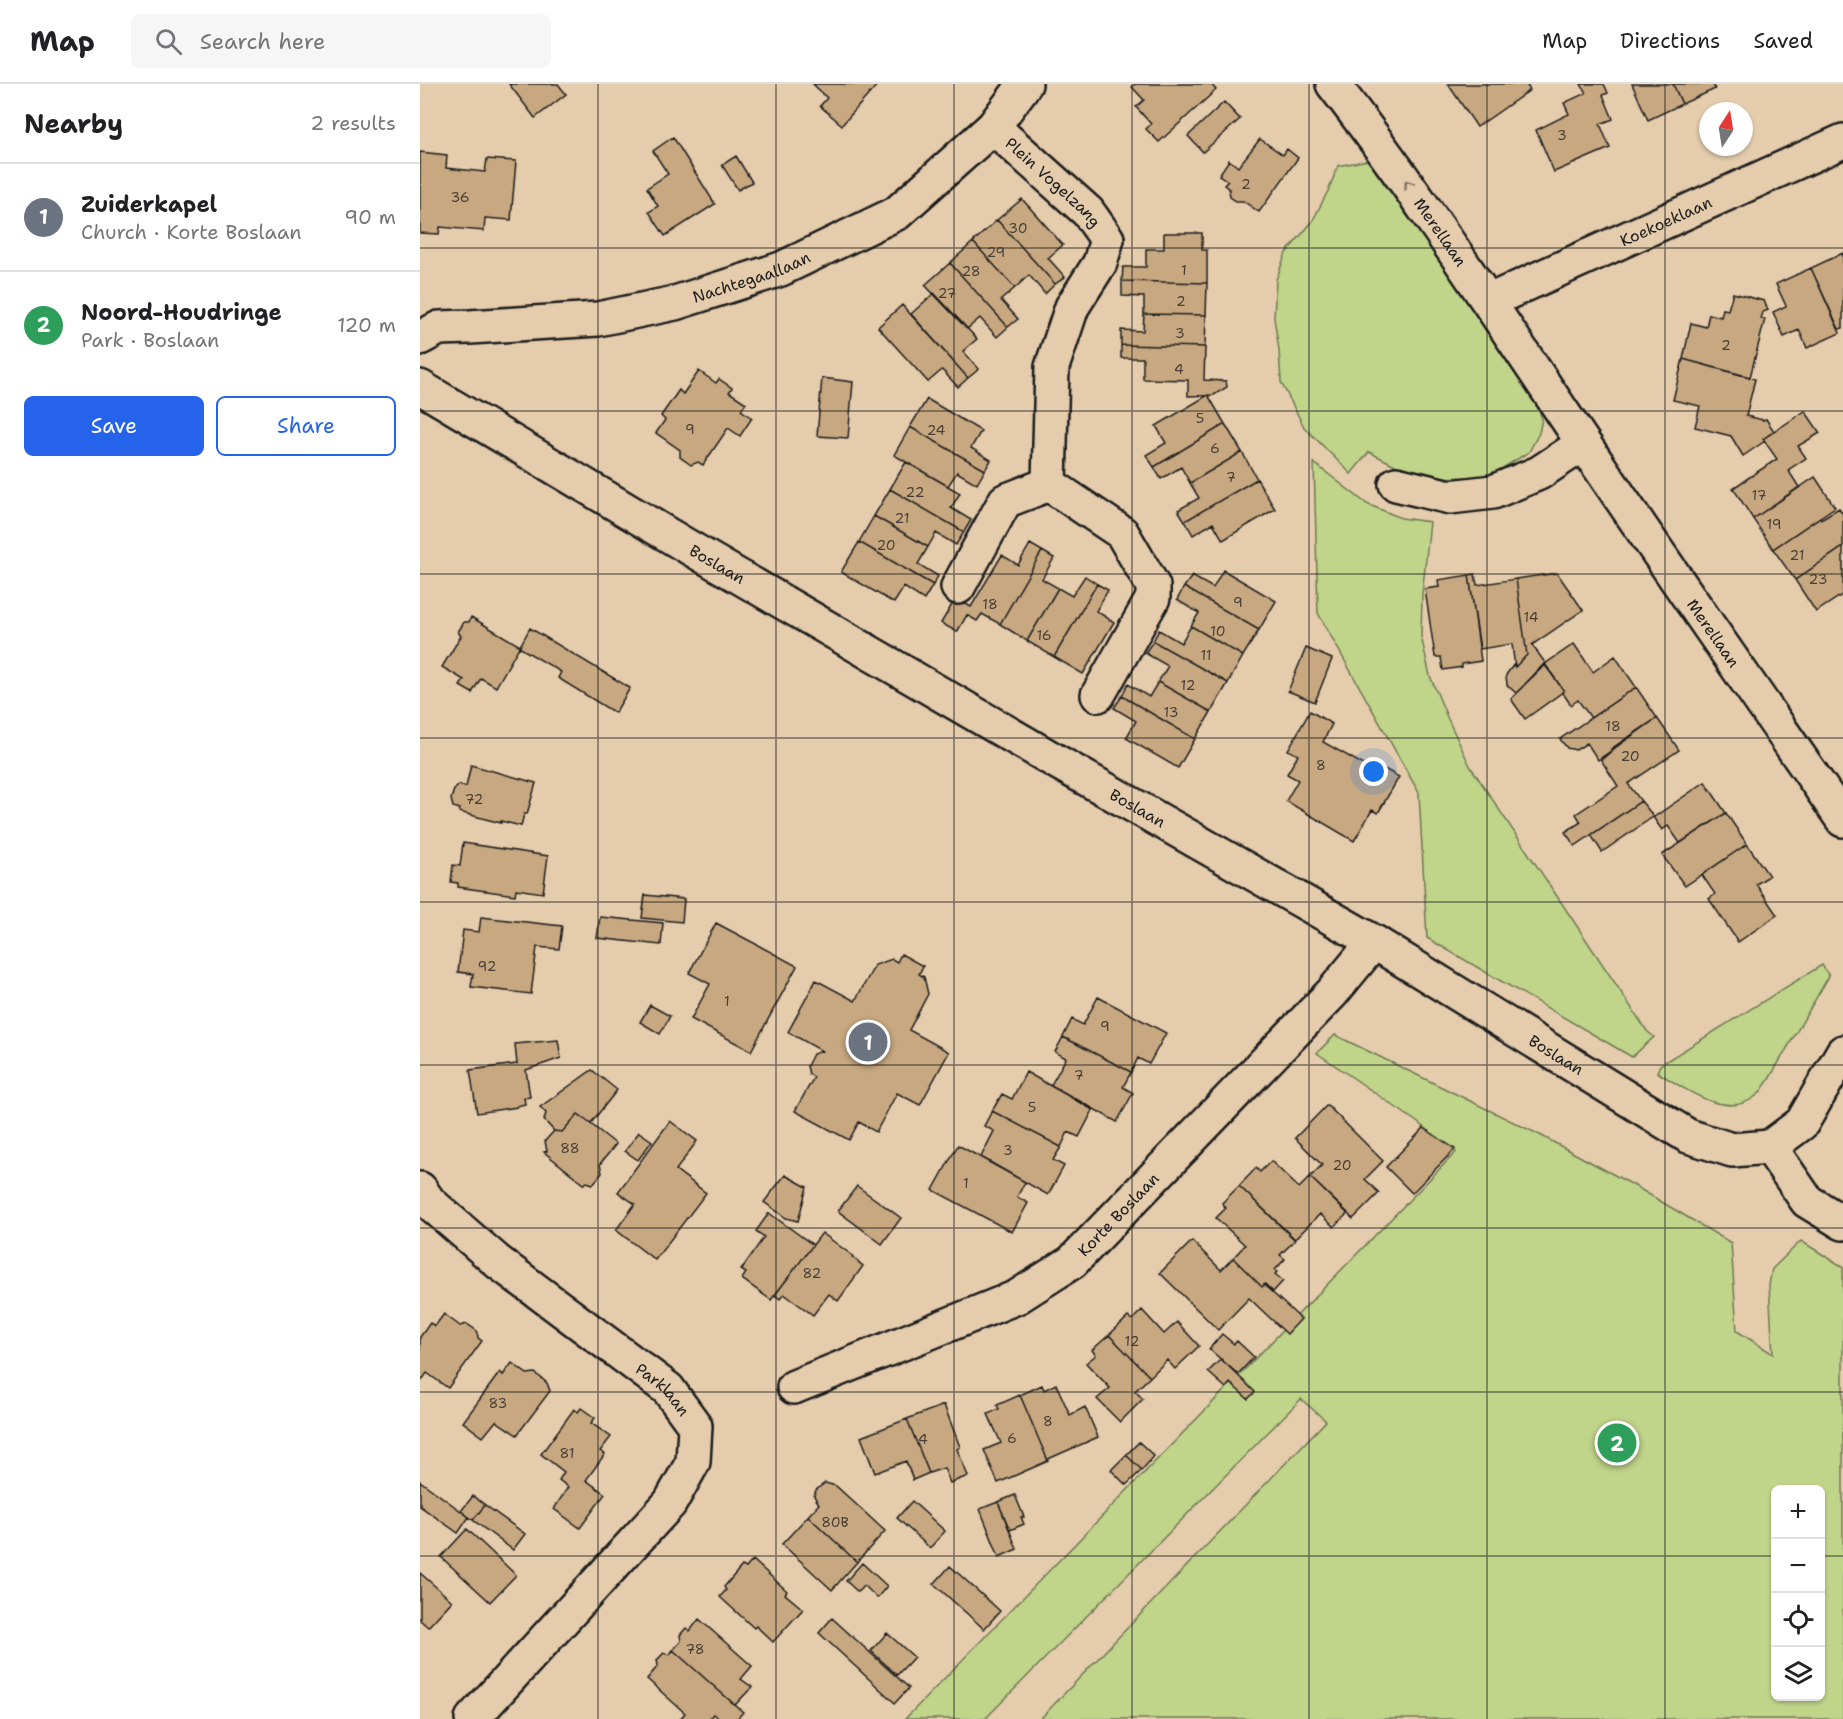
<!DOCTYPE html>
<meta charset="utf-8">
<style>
body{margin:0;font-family:"Shantell Sans",sans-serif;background:#f6f6f6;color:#202124}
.controls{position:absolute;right:18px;bottom:18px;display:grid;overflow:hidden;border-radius:9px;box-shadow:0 2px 4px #0004}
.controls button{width:54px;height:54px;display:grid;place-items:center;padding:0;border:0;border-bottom:2px solid #e0e0e0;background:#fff;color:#202124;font:30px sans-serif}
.compass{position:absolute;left:1279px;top:18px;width:54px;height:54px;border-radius:50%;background:#fff;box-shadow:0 2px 4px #0004;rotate:12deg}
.you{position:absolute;left:954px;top:688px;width:21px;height:21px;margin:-15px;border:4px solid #fff;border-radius:50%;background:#1a73e8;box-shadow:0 0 0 9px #1a73e833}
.badge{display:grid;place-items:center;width:39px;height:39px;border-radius:50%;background:#2563eb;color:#fff;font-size:20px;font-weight:700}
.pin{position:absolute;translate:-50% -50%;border:3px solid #fff;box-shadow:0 2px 6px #0006}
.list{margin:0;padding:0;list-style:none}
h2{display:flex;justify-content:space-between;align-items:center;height:78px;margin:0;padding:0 24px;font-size:26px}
h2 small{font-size:20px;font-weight:400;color:#757577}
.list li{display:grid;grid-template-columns:39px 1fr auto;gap:18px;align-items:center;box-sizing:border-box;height:108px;padding:0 24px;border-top:2px solid #e0e0e0}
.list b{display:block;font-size:22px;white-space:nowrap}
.list p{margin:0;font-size:20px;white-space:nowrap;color:#757577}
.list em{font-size:20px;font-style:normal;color:#757577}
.actions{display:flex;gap:12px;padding:18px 24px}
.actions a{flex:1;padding:14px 0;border:2px solid #2563eb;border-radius:9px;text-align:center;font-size:21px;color:#2563eb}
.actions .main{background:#2563eb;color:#fff}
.icon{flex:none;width:33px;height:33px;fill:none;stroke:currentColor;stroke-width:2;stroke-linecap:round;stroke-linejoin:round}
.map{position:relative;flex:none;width:1423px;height:1635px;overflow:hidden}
header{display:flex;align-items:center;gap:36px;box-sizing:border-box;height:84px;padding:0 30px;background:#fff;border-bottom:2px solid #e0e0e0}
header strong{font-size:28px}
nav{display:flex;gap:33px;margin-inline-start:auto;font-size:21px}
.search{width:420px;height:54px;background:#f6f6f6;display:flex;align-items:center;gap:15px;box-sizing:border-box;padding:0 21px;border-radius:9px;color:#757577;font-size:22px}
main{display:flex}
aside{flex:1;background:#fff}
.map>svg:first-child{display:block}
.green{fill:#c0d48a;stroke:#6e7853;stroke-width:1.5;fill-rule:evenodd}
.building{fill:#c8a880;stroke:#1c1c1c;stroke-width:1.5}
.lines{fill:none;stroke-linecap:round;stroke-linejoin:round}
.minor-casing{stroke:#1c1c1c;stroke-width:38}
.minor{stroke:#e4ccac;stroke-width:33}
.oneway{stroke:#807464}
.grid{fill:none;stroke:#1c1c1c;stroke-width:1.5;stroke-opacity:0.55}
.labels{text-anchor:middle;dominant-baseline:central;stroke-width:4.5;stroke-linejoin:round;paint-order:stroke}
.number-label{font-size:14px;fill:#473f35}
.street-label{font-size:16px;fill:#1c1c1c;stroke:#e4ccac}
</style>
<header>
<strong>Map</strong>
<div class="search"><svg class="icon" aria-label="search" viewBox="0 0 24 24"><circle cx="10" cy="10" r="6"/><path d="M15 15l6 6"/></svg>Search here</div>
<nav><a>Map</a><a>Directions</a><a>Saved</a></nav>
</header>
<main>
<aside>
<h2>Nearby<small>2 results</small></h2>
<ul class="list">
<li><span class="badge" style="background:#6b7280">1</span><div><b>Zuiderkapel</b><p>Church · Korte Boslaan</p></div><em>90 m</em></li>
<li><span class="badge" style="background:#2e9e5b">2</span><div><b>Noord-Houdringe</b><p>Park · Boslaan</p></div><em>120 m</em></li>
</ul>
<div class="actions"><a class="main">Save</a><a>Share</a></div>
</aside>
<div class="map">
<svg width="1423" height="1635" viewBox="0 0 1423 1635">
<rect width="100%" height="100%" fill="#e4ccac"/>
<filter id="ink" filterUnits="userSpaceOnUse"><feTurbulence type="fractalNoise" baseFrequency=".0167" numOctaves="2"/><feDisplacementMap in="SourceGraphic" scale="12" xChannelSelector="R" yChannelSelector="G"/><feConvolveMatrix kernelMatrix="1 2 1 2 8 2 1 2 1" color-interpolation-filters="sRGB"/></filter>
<g filter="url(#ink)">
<path class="green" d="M953,75l161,237 8,23 -3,14 -10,19 -41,25 -67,1 -52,-26 -18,22 -47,-47 -23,-45 -2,-32 -5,-32 2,-38 10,-27 26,-31 17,-33 9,-23z
M894,379l53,41 34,14 29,4 -8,73 -1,41 9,40 17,41 23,49 177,265 7,6 -22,20 -205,-119 -8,-145 -101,-180z
M1402,881l7,11 -61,105c-4,5 -7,12 -12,15 -30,25 -73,-9 -99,-24l3,-7z
M915,951l205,100 93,50 98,58 6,88 36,23 -4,-69 3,-16 29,-28 42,26v452h-803l286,-298 -25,-22 -316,320h-80l551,-567 -39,-30 -100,-69zM1356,1406h44v206h-44z"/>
<path class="building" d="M89,0h49l8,10 -31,24z
M393,0h65l-36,41 -22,-19 7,-8z
M715,0h76l5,6 -57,52 -13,-13 5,-5 -15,-17 8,-7 -12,-13z
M1028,0h78l4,6 -53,37z
M1161,0h23l4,9 -5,2 10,24 -13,5 10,24 -56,24 -18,-42 33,-16 -5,-11 22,-10z
M1212,0h41l9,20 -34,16z
M1253,0h40l2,5 -33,15z
M804,18l16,17 -37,33 -15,-16z
M253,53l42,67 -50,32 -16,-24 9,-6 -11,-18 21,-14 -15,-23z
M840,55l23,16 4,-6 11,9 -39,54 -16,-11h-7l-6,-4 -1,-8 -5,-4 4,-4 -9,-6 10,-15 9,7z
M0,68l27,3 -1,13 39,4 2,-13 29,2 -5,59 -26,-2 -1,13 -44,-4 -1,7 -19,-1z
M316,72l16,26 -14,8 -16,-25z
M602,115l41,46 -15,13 17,19 -10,7 -58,-64z
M577,136l58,64 -10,10 -16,-19 -14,13 -42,-46z
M744,149h38v17h5v33l-85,-2 1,-14h23v-18h18z
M553,158l42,46 -14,12 17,19 -10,8 -58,-64z
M1423,169v75l-4,1 -28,-61z
M530,179l58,64 -11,10 -17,-19 -13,11 -42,-44z
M1391,184l29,65 -33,15 -8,-18 -15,7 -11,-25 13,-6 -10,-22z
M702,197l85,2 -1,32 -62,-1v-17l-22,-1z
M514,209l43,46 -14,12 16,18 -11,9 -57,-64z
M1313,209l31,8 4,9 -5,2 -2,7h4l-15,58 -67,-18 8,-36 15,4 3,-13 12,3 2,-8 5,1z
M482,221l66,73 -10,9 -16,-17 -14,12 -50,-55z
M724,230l62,1 -1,32 -84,-2v-15l22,1z
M701,261l84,2 -1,33 22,1 1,6 -13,8 -26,1v-16l-45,-1v-21h-22z
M1263,275l72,20 -9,37 17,4 3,-1 8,12 -11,8 2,2 -22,15 -12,-20 -36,-9 5,-21 -27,-6z
M279,287l17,12 3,-4 13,9 -3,4 17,11 -5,7 11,8 -12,18 -12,-8 -25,37 -5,-3 -7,3 -11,-8v-7l-24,-17 9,-13 -4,-4 18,-26 4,4z
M402,294l31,4 -5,56 -31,-2z
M788,311l17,29 -71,43 -8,-12 20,-12 -10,-17z
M507,315l54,32 -10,17 20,12 -6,10 -75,-43z
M1385,327l15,22 -22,13 8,12 -18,12 11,17 -46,32 -20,-31 44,-29 -14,-20z
M805,340l17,28 -52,31 -9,-16 -20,12 -7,-12z
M490,343l75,43 -8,14 -20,-12 -9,14 -54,-31z
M822,368l15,27 -72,42 -7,-11 21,-12 -9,-15z
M486,378l54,31 -9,15 20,12 -7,12 -74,-43z
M1395,393l20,30 -62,42 -20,-30z
M837,395l18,30 -52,31 -10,-17 -20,12 -8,-14z
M470,405l74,43 -8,13 -20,-12 -8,14 -54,-31z
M1419,424l4,6v33l-48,33 -22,-31 47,-32 1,2z
M454,432l54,31 -10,17 20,12 -5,9 -74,-43z
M439,458l74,43 -9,15 -20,-13 -10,16 -53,-31z
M610,460l12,7 -42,73 -18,-10 -5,7 -10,-6 -10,17 -16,-9 15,-25 15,9 31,-52 16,10z
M1423,463v47l-27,18 -21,-32z
M622,467l12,7 -12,21 16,9 -31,53 -27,-17z
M803,486l53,31 -17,29 -75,-43 8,-11 21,12z
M1137,489l26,37 -51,35 14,19 -30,29 -9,-8 -1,-10 8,-11 1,3 12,-12 -11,-76z
M1055,490l2,11 39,-6 11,76 -12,12 -3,-23 -32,5 -11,-74z
M1049,491l12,86 -19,3v3l-19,3 -2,-13h-6l-10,-68 14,-2 -1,-7z
M665,492l12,8 -43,73 -27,-16 31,-53 14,8z
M677,500l11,6 -12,21 18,11 -31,52 -29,-17z
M764,503l75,43 -16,26 -52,-30 8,-13 -22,-13z
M51,533l49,29 10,-18 100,60 -15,25 -57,-35 3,-6 -42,-25 -23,40 -15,-9 -9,15 -12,-7 4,-6 -22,-13 19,-31 -3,-4 6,-10h5z
M771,542l52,30 -15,27 -75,-42 6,-11 22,13z
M733,557l75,42 -17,29 -53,-30 10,-16 -23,-13z
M1154,560l19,28 22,-16 21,31 -45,31 -13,-18 -7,5 -9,-13 2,-1 -19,-27z
M886,564l26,11 -17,43 -27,-11z
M1124,580l20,27 -39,28 -14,-20z
M738,598l53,30 -16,27 -73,-43 6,-12 21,13z
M1216,603l21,31 -59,42 -11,-17 -11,7 -9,-2 -7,-9z
M702,612l73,43 -17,29 -52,-30 10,-17 -22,-13z
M890,627l22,13 -9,18 48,27 3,-6 25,14 -21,36 -6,-3 -18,31 -68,-40 12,-21 -11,-6 11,-19 -10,-5z
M1237,634l22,32 -51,34 13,17 -66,45 -10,-14 16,-10 -5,-8 42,-28 -17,-26 12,-10 -2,-1z
M51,681l65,18 -9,31h-3l-3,12 -20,-5v2l-42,-11 1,-3 -7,-2 -2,-8 3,-9 5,-5 7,2z
M1285,698l21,31 -46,30 -12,-17 -6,4 -9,-13 -51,35 -11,-17 50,-34 13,16z
M1306,729l21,31 -62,42 -23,-31z
M43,759l85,13 -5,37 -27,-4 -1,6 -57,-8v-4l-7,-1 2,-17 7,1z
M1327,760l22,32 -13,8 21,31 -39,27 -29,-43 6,-5 -13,-19z
M225,811l39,4 -2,23 -40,-4z
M61,833l81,9 -3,23 -22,-2 -6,47 -60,-7 2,-13 -15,-2 5,-42 16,2z
M180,833l63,6 -2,22 -64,-7z
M296,839l81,43 -46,85 -60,-32 19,-35 -21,-11z
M481,870l22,12 -4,8 5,3 4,17 -19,36 40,22 -29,53 -23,-12 -21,39 -17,-10 -10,18 -54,-29 19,-34 -5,-3 -2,-8 6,-12 9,-3 -34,-19 28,-52 39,21 20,-36 17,-6 5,3z
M678,913l68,36 -17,31 -11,-6 -7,14 -68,-35 9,-18 11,6z
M230,921l20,11 -10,18 -20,-12z
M643,953l68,35 -8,15 10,6 -16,29 -66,-37 15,-27 -11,-6z
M138,956l3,18 -35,12 4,27 -6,1 1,6 -8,2v1l-40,6 -7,-43 47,-6 -2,-20z
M172,986l25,20 -26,33 -13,-9 -16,18 -8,-1 -10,-11 2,-7 -6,-6z
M606,988l67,38 -14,27 -11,-5 -7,15 -69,-36 10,-17 10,5z
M907,1021l56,56 -18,18 14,14 -26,26 -43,-42 12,-12 -27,-27z
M572,1027l69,36 -8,13 11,6 -16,29 -67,-38 13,-26 -10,-5z
M158,1030l38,30 -16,20 2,9 -9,11 -6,-2 -3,2 -40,-32 3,-1 -2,-10 9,-10 8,1z
M250,1037l27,20 -21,29 30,23 -51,67 -39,-30 19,-26 -17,-12z
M1004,1044l31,21 -43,44 -26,-26z
M219,1048l13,9 -14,19 -13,-9z
M538,1061l67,37 -8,15 11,6 -16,29 -79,-42z
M851,1077l28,27 11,-11 38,36 -14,14 -14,-13 -25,25 -56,-53 17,-18 4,4z
M365,1091l22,12 -9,34 -12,-3 -22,-16z
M437,1102l44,32 -19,26 -44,-33z
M819,1102l56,54 -15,15 5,4 -10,11 2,2 -2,2 8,7 -10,11 -8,-8 -3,3 -29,-29 12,-13 -29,-27 10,-10 -4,-5z
M349,1129l44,32 -42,55 -29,-21 4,-6 -5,-3 23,-33 -8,-6z
M402,1149l31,23 -1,1 11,9 -25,35 -9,-7 -16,21 -29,-21 -4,5 -5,-4z
M772,1157l29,29 12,-12 29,29 2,-2 37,34 -14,15 -38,-36 -31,32 -58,-57z
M722,1226l22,24 13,-12 22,24 -24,23 -8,-9 -17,17 -41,-42 19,-18 4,3z
M24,1230l16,12 7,-2 10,7 1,7 4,3 -34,47 -21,-15 -7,10v-46l10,-14 5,3z
M802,1250l12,10 3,-3 17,16 -16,17 -29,-25z
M689,1251l41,42 -15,14 8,8 -23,23 -23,-23 13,-11 -24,-25 10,-8 -4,-5z
M801,1275l34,33 -7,7 -18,-16 -4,5 -18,-16z
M92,1279l15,11 8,-1 12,10 3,8 -33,44 -21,-14 -13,16 -20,-15 37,-50 3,3z
M636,1300l14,31 15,-8 13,30 -50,22v2l-28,-66 22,-10 2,5z
M600,1311l28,66 -50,22 -14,-33 17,-7 -13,-29 11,-5 -2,-4z
M524,1321l16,42 -3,2 11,27 -18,7 -6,-15 -15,5 -22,-54z
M161,1324l14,10 -4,5 20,14 -11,14 5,3 -19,26 19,14 -25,34 -26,-19 14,-22 -9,-7 5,-8 -23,-18 33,-45 4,3z
M487,1335l22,54 -16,7 -7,-19 -31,12 -14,-36z
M719,1358l15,14 -12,14 -16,-15z
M706,1371l16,15 -16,15 -15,-15z
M0,1397l49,36 -11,16 -38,-27z
M405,1399l11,3 49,45 -28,31 -49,-46 11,-12 -5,-8 2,-6z
M595,1411l9,22h-3l3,7 -14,6 -12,-28z
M53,1412l12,9 -12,15 -12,-9z
M492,1417l33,30 -15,17 -33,-30z
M578,1418l19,47 -18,8 -19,-48z
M65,1421l40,29 -12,16 -40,-30z
M388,1432l49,46 -25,28 -50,-46z
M47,1445l49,46 -26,27 -49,-45z
M333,1476l34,31 -2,3 18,15 -30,33 -17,-16 -2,2 -34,-31 6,-7 -2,-3 18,-21 4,2z
M442,1479l25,23 -10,12 -13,-13 -6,7 -12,-11z
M530,1482l50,45 -16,18 -50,-45z
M0,1489l32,28 -24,26 -8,-7z
M412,1534l77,70 -14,15 -76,-70z
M279,1535l53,47 -11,13 11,8 -17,18 -62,-55 8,-9 -1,-6 6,-7 4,3z
M467,1549l27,24 -17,18 -26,-24z
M253,1566l70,62 -6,7h-17l-7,-5 -4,5h-29l5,-6 -38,-34 11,-13 -1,-6 7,-7 5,2z"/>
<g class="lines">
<g class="minor-casing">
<g id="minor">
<path id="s1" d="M913,0c90,116 169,239 251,360 85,126 173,251 259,376"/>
<path id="s2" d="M573,43l95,85 19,27 -7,24 -28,44 -20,60 -3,117 73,49 31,53v12l-55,97"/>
<path id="s3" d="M1069,217l354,-160"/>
<path id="s4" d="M0,254l19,-10 31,-1 128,-8 77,-16 106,-34 116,-56 96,-86 32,-43"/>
<path id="s5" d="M0,303l265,158 374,218 315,179 314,194 44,14 38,-3"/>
<path d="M976,400l54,13 43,-5 46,-19 44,-29"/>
<path d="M538,503l47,-86 44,-17"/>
<path d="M1350,1063l32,-24 41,-71"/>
<path d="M1350,1063l37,54 36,22"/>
<path id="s6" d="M0,1105l9,13 69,60 170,127 27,37 -2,36 -23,41 -198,216"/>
<path id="s7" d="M374,1303l223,-90 55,-35 260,-269 42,-51"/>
</g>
</g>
<use href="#minor" class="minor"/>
</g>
<defs><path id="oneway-chevron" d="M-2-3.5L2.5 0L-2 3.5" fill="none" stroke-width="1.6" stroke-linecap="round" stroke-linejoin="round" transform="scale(1.5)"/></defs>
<use class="oneway" href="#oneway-chevron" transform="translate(988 100) rotate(-125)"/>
</g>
<path class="grid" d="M178,0v1635M356,0v1635M534,0v1635M712,0v1635M889,0v1635M1067,0v1635M1245,0v1635M0,164h1423M0,327h1423M0,490h1423M0,654h1423M0,818h1423M0,981h1423M0,1144h1423M0,1308h1423M0,1472h1356M1400,1472h23"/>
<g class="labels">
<g class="number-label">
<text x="1142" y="51">3</text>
<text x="826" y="100">2</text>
<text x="40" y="113">36</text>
<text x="598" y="144">30</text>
<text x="576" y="168">29</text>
<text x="764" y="186">1</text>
<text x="551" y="187">28</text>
<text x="527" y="209">27</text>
<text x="761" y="217">2</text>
<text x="760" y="249">3</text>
<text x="1306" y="261">2</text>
<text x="759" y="285">4</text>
<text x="780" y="334">5</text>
<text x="270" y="345">9</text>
<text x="516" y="346">24</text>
<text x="795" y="364">6</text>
<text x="811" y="393">7</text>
<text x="495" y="408">22</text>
<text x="1339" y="411">17</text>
<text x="482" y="434">21</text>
<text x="1354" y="440">19</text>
<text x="466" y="461">20</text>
<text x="1377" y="471">21</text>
<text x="1398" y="495">23</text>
<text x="818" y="518">9</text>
<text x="570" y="520">18</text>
<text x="1111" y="533">14</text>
<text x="798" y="547">10</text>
<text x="624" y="551">16</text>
<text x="786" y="571">11</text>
<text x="768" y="601">12</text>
<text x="751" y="628">13</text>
<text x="1193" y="642">18</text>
<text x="1210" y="672">20</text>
<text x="901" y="681">8</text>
<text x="54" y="715">72</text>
<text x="67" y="882">92</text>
<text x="307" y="917">1</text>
<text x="685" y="942">9</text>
<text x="659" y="991">7</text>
<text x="612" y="1023">5</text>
<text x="150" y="1064">88</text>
<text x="588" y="1066">3</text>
<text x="922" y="1081">20</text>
<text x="546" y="1099">1</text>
<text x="392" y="1189">82</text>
<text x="712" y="1257">12</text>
<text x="78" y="1319">83</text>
<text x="628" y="1337">8</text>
<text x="592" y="1354">6</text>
<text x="503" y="1355">4</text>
<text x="147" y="1369">81</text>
<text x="415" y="1438">80B</text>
<text x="275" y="1565">78</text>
</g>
<g class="street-label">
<text stroke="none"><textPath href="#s2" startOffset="82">Plein Vogelzang</textPath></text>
<text stroke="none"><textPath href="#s3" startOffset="194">Koekoeklaan</textPath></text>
<text stroke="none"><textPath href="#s1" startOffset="183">Merellaan</textPath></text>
<text stroke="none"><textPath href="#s4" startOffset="340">Nachtegaallaan</textPath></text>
<text stroke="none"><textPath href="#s5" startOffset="346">Boslaan</textPath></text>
<text stroke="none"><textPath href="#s1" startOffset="668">Merellaan</textPath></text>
<text stroke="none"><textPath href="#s5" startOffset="832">Boslaan</textPath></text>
<text stroke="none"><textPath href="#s5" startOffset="1318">Boslaan</textPath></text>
<text stroke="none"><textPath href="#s7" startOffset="372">Korte Boslaan</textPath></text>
<text stroke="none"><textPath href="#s6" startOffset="316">Parklaan</textPath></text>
</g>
</g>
</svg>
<div class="controls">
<button>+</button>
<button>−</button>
<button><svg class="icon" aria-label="locate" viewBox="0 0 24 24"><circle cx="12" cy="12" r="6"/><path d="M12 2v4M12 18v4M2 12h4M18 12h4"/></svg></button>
<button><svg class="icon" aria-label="layers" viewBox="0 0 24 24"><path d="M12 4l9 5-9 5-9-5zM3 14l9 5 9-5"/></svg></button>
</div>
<svg class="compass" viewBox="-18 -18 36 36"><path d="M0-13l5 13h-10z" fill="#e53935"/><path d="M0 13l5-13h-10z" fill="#757577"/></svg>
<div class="you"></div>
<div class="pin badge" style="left:448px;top:958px;background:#6b7280">1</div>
<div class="pin badge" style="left:1197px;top:1359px;background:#2e9e5b">2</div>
</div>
</main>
